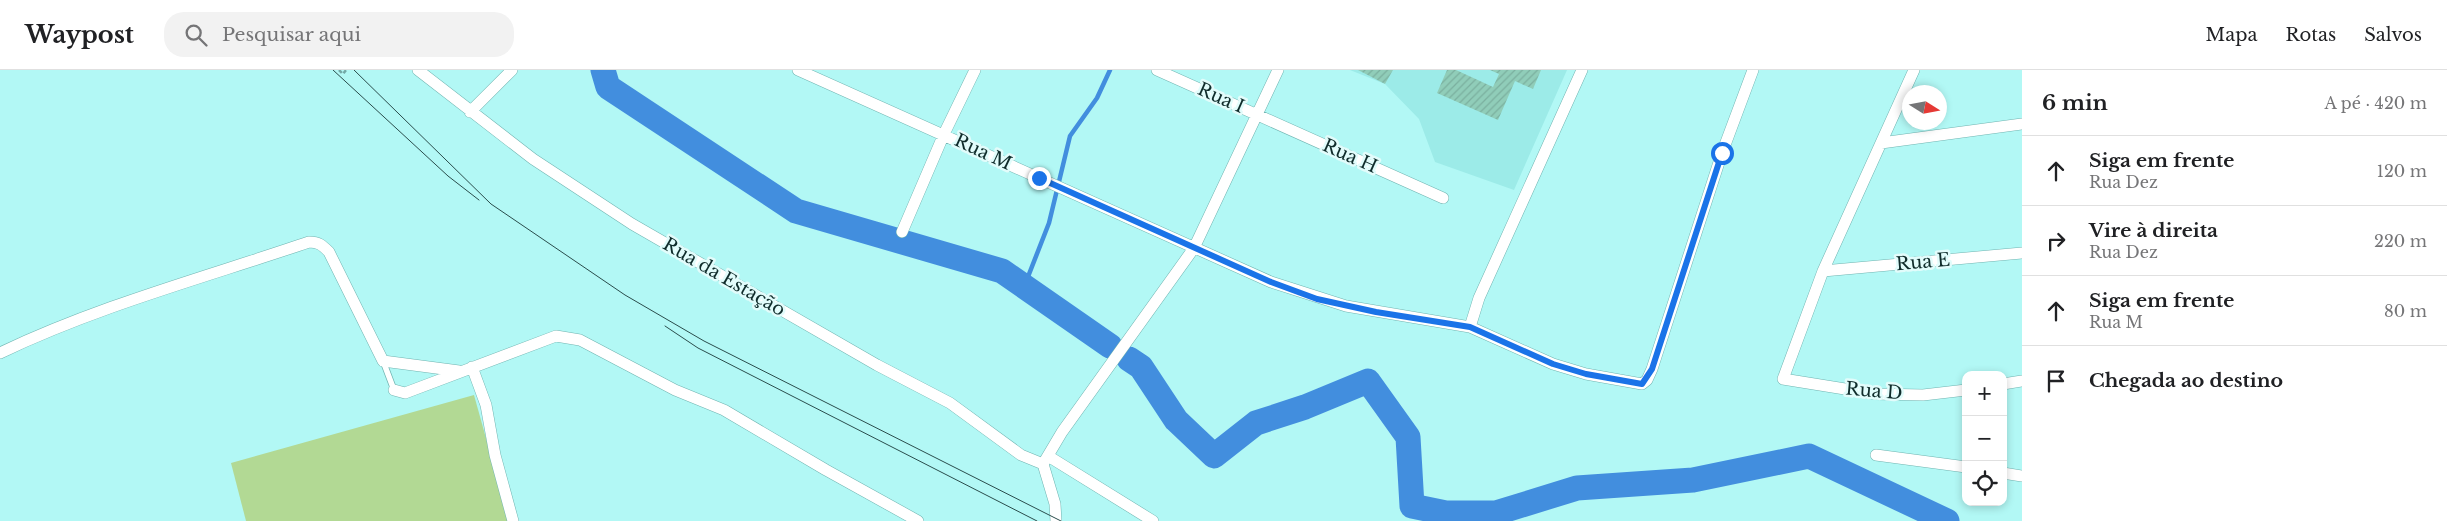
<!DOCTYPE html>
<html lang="pt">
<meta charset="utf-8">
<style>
body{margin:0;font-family:"Libre Baskerville",serif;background:#f2f2f2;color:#202124}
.controls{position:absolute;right:15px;bottom:15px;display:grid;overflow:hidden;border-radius:10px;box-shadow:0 2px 8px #0003}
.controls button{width:45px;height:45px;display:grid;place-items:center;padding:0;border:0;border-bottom:1px solid #e0e0e0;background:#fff;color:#202124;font:25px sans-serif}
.compass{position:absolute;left:1902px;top:15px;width:45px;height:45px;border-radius:50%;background:#fff;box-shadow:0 2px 8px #0003;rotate:101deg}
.stop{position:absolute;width:15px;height:15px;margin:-11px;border:4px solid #1a73e8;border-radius:50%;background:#fff}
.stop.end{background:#1a73e8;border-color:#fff;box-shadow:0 1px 5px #0008}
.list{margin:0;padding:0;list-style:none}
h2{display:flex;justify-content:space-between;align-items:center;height:65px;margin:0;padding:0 20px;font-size:21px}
h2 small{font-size:16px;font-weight:400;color:#757577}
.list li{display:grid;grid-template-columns:32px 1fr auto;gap:15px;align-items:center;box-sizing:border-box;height:70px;padding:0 20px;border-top:1px solid #e0e0e0}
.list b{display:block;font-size:19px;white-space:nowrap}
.list p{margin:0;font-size:16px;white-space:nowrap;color:#757577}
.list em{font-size:16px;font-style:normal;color:#757577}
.icon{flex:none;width:28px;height:28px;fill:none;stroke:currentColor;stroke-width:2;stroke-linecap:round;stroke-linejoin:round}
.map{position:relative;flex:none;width:2022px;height:451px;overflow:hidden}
header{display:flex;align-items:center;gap:30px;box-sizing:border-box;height:70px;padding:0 25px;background:#fff;border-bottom:1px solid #e0e0e0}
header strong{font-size:24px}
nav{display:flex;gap:28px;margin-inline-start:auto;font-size:18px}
.search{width:350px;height:45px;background:#f2f2f2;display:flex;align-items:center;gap:12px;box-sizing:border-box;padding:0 18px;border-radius:20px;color:#757577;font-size:19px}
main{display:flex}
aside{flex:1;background:#fff}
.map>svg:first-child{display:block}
.built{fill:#9cebe8}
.garden{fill:#b2d994}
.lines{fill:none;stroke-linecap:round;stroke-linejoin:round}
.stream{stroke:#428ede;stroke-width:4.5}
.river{stroke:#428ede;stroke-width:25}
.building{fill:url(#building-hatch)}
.lane-casing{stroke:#70b4b1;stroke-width:7}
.street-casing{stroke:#70b4b1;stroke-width:12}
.path{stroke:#73a9a7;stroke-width:2.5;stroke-dasharray:4 2.5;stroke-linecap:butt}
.lane{stroke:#fff;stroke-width:5.5}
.street{stroke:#fff;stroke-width:11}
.tram{stroke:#2a4d4c;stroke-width:1}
.route{stroke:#1a73e8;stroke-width:6}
.labels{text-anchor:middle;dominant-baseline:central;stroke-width:5;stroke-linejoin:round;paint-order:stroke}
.street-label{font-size:18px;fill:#0f2c2b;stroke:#e2fcfb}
</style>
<header>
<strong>Waypost</strong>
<div class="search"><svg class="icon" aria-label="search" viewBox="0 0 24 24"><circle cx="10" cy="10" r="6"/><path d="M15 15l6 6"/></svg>Pesquisar aqui</div>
<nav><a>Mapa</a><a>Rotas</a><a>Salvos</a></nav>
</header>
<main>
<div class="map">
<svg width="2022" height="451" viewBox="0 0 2022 451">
<defs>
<pattern id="building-hatch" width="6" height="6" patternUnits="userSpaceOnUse" patternTransform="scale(1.25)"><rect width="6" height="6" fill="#90cdb9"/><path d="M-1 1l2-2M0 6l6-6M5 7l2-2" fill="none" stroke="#7bb09f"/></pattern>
</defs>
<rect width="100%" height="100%" fill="#b2f8f5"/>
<path class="built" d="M1350,0h217l-53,120 -79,-28 -16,-43 -34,-35z"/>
<path class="garden" d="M474,325l35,126h-263l-15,-58z"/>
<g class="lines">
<path class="stream" d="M1024,217l25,-64 21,-87 27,-38 13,-28"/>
<path class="river" d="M603,0l5,17 188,124 206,60 108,75
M1129,289l12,8 35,53 38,36 42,-33 49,-16 63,-26 40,56 4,69 34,7h50l81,-25 116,-8 116,-24 138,65"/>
</g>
<path class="building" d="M1358,0h35l-8,14z
M1447,0h9l37,17 6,-13 -9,-4h51l-8,19 -18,-8 -17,39 -61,-27z"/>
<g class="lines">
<g class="lane-casing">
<path id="lane" d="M383,291l11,29"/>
</g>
<g class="street-casing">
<path id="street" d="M418,0l115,89 99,65 245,141 73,38 71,52 22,9
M798,0l473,212 75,24 124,21 83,37 33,10 56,10 5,-4 5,-11 70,-216 31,-83
M1157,0l286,128
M1914,0l-91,201 -40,108 93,15 47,1 43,-5
M470,42l42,-42
M1881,73l141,-19
M902,162l42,-98 31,-64
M1823,201l199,-18
M1470,257l9,-29 103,-228
M0,283c98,-47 206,-76 309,-111 10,0 13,3 20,10l54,109 76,10
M472,297l14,38 9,50 18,66
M2003,314l19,-3
M394,320l11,3 151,-57 24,4 95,50 49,20 102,60 92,51
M1876,385l90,12
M1048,386l105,65
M2003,403l19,3
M1056,451l-1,-17 -12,-40 19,-32 132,-184 84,-178"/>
</g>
<path class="path" d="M339,0l4,4 3,-4"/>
<use href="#lane" class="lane"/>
<use href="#street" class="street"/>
<path class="tram" d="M333,0l115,106 31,24
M354,0l137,134 134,91 79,46 357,180
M665,256l33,22 339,173"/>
</g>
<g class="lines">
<path class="route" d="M1039,108l232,104 46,17 59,13 94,15 83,37 33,10 56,10 10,-15 70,-216"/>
</g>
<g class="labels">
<g class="street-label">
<text transform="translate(1221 28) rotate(24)">Rua I</text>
<text transform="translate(983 82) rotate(25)">Rua M</text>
<text transform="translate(1350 86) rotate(24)">Rua H</text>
<text transform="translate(1923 192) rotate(-5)">Rua E</text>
<text transform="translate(724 207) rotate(30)">Rua da Estação</text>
<text transform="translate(1874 321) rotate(5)">Rua D</text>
</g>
</g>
</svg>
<div class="controls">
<button>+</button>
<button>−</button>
<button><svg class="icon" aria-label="locate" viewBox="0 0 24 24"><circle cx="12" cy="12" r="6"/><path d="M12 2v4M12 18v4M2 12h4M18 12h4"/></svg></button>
</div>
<svg class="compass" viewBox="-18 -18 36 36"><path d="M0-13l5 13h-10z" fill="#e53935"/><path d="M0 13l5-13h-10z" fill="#757577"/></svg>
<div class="stop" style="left:1722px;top:83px"></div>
<div class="stop end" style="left:1039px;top:108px"></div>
</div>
<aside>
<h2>6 min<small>A pé · 420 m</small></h2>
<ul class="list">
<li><svg class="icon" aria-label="ahead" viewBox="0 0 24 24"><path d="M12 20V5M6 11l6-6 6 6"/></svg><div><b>Siga em frente</b><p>Rua Dez</p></div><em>120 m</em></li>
<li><svg class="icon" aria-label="right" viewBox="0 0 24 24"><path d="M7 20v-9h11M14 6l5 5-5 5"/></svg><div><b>Vire à direita</b><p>Rua Dez</p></div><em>220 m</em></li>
<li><svg class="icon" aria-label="ahead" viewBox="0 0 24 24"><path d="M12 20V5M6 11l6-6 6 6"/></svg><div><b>Siga em frente</b><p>Rua M</p></div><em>80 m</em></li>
<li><svg class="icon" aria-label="arrive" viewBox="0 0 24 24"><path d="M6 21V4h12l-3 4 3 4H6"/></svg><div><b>Chegada ao destino</b></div></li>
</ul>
</aside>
</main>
